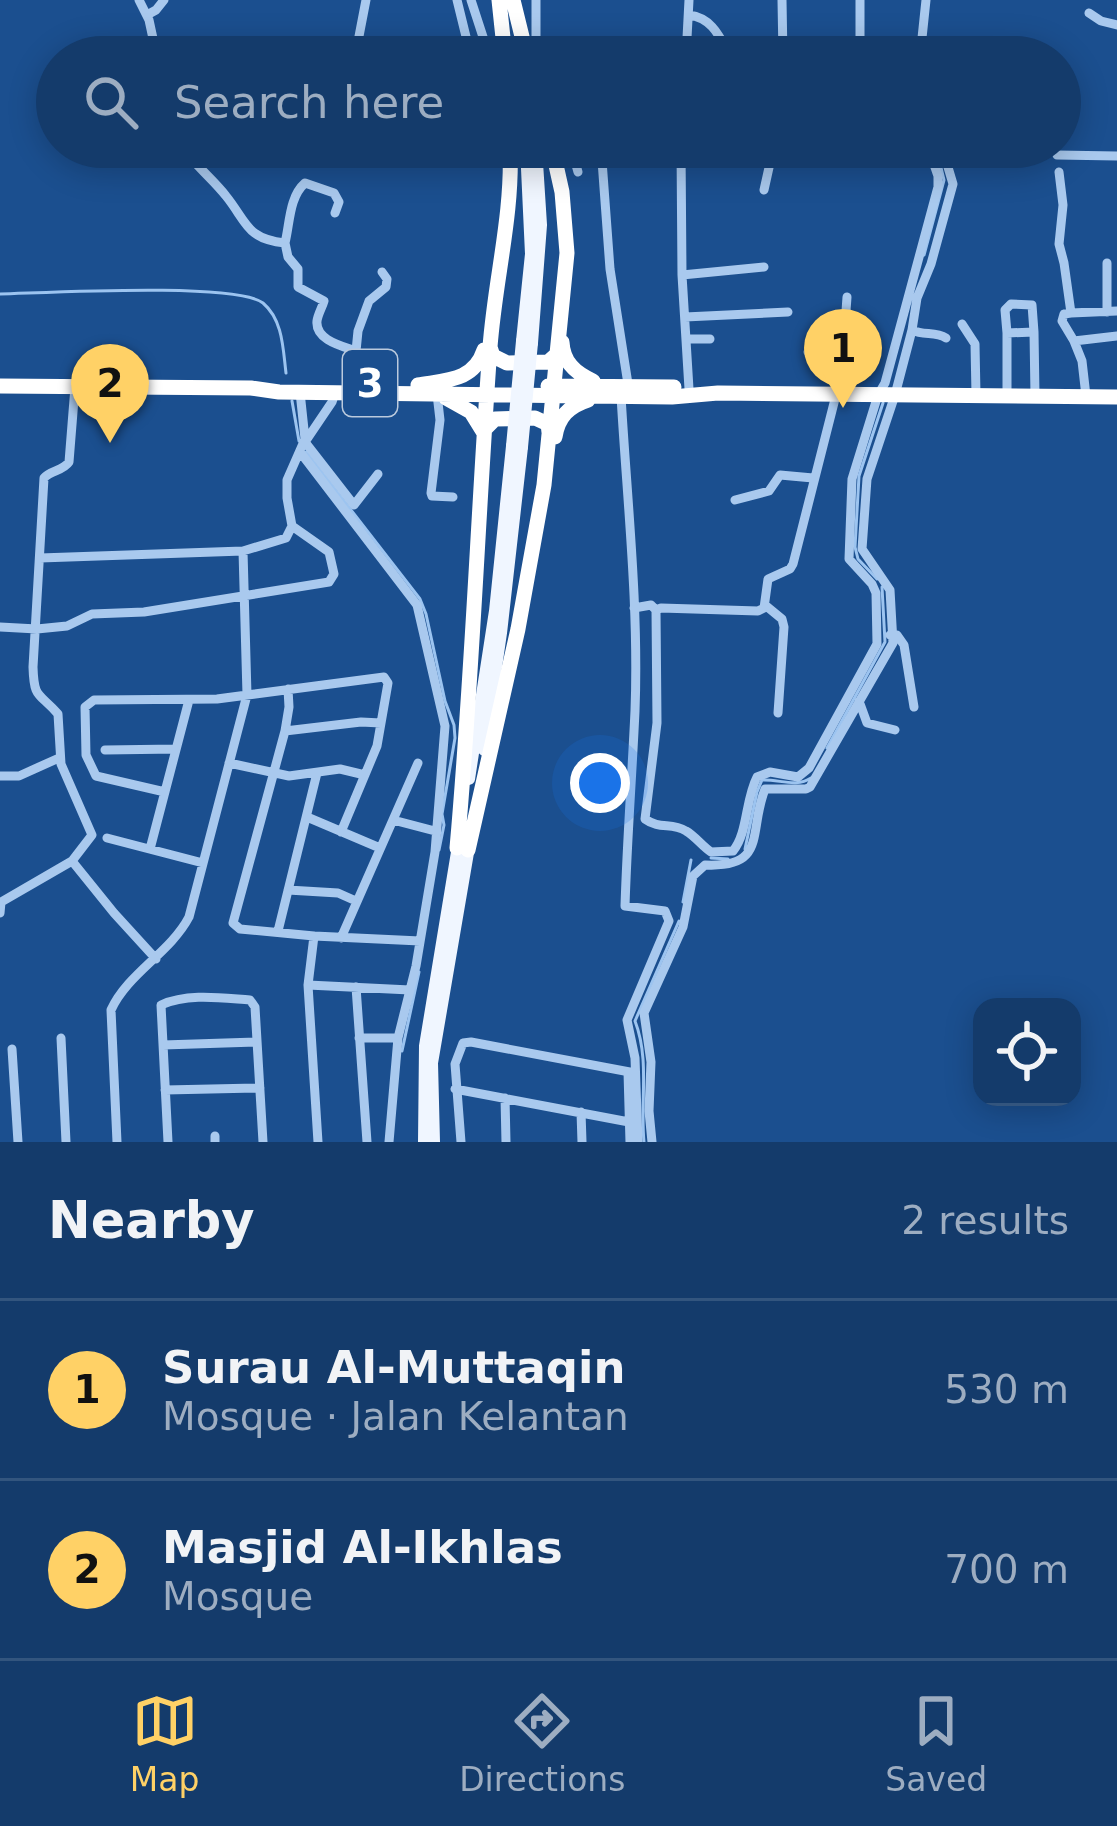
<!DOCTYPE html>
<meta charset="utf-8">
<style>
body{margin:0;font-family:"DejaVu Sans",sans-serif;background:#1d4271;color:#f1f3f6}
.controls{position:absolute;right:36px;bottom:36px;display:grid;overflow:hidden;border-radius:24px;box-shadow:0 6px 30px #0003}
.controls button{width:108px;height:108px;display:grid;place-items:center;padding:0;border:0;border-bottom:3px solid #33557e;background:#143b6b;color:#f1f3f6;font:60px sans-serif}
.you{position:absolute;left:600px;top:783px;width:42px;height:42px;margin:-30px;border:9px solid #fff;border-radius:50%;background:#1a73e8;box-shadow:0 0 0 18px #1a73e833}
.badge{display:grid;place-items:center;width:78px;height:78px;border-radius:50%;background:#ffd166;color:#111;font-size:39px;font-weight:700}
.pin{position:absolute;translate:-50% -99px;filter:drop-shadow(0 3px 6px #0008)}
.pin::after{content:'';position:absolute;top:63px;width:42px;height:36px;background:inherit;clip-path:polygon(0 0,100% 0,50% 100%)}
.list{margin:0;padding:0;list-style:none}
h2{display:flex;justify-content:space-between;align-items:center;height:156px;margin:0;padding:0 48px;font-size:51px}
h2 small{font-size:39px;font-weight:400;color:#9dadc1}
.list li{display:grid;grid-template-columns:78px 1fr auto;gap:36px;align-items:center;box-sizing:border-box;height:180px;padding:0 48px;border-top:3px solid #33557e}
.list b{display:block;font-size:45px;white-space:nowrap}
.list p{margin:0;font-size:39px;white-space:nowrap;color:#9dadc1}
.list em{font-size:39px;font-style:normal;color:#9dadc1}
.icon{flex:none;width:66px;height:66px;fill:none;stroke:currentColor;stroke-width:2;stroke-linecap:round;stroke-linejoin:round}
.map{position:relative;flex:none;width:1117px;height:1142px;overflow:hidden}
.search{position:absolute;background:#143b6b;box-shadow:0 6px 30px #0003;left:36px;right:36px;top:36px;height:132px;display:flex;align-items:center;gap:30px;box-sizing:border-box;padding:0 42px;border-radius:66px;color:#9dadc1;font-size:45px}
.sheet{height:516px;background:#143b6b}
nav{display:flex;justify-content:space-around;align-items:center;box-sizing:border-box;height:168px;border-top:3px solid #33557e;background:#143b6b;font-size:33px;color:#9dadc1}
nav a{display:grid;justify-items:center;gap:6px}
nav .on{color:#ffd166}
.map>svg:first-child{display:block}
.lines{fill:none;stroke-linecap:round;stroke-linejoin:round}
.stream{stroke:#9cc4f0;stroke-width:3}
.minor{stroke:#a9c9ee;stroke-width:9}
.major{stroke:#f0f6ff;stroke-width:12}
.highway{stroke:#fff;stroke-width:15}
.major-bridge{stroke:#f0f6ff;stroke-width:12}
.labels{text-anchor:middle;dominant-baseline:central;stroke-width:12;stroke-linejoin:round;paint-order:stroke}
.shield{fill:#1b4f8f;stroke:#bbcadd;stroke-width:3}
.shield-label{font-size:39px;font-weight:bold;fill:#fff}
</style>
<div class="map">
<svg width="1117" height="1142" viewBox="0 0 1117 1142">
<rect width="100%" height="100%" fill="#1b4f8f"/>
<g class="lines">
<path class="stream" d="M924,255l20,-75 -8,-33
M0,294c44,-1 236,-12 263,9 20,17 20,46 23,70
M292,401l7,40
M306,452l114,147 6,15 19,87 9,24 1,13 -13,76 2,11 -5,25
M877,579l-19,-20 -3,-12 4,-71 24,-73
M827,748l58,-106 -3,-55
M745,849l12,-57 5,-12c17,-1 34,8 49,-2
M711,858l17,1
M683,902l8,-42
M402,1051l17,-79
M644,1142c-4,-41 6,-82 -9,-121l44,-100"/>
<path class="minor" d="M139,0l10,20 8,37
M457,0l14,57
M471,0l13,40 10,17
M782,0l1,57
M860,0v38l8,19
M1089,13l12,8 16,4
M147,15l9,-5 8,-10
M689,15c24,3 31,23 42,42
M156,51l34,6
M107,57l5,-15
M355,57l11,-57
M536,57v-57
M686,57l3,-57
M920,57l6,-57
M192,147v12c11,13 24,24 34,37 21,26 20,43 59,47l3,14 10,12v18l26,14c-2,7 -6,13 -7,20 -2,19 25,25 39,30l-5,32
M571,147l7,25
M601,147l9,122 18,115
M681,147l1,128 7,114
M855,147l23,8 5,-8
M601,152l79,3
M1057,155l60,1
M1059,172l4,33 -4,39 5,19 7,50 46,-2
M764,190l6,-27 -2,-16
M285,243c5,-20 4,-46 20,-60l29,10 5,9 -4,11
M682,275l82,-8
M1107,312v-49
M1071,313l-7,1 -2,7 12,20
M685,317l103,-5
M962,324l13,20 1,51
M912,330c12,6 23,1 34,8
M1007,333l-2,-23 6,-6 21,1 2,27
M686,339h24
M356,351l2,-20 11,-30 17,-14 1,-8 -5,-7
M808,352l17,2 2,18 15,3
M335,393l-3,9 -27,40 49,63 24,-31
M437,394l3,26 -9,73 1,3 21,1
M840,395l7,-98
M621,396c6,104 18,210 14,315 -3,65 -8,130 -10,195l40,5 4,10 -42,99 8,38 3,84
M1007,396v-63l27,-1 1,64
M1086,396l-4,-35 -8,-20 43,-5
M300,452l117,153 28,121 -10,126 -19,114 -18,72 -9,104
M735,500l34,-9 11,-16 33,3
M40,558l203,-7 43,-13 6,-12 -5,-28v-18l18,-41 -5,-47
M765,605l17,14 2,8 -6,86
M634,608l17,-3 5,5 1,113 -12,96c15,11 26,3 41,12 9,5 16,15 25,21l22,-1c15,-18 12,-51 24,-74l13,-5 28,5 11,-9 68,-124 -1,-51 -4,-9 -23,-25 3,-80 26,-84 7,-12 53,-196v-11l-10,-29
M656,610l5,-2 97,3 6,-3 4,-29 22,-10 3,-5 43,-169
M0,627l37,2 30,-3 25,-12 52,-2 185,-30 5,-8 -5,-22 -37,-26
M890,635h7l7,10 10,62
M288,689l1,18 -4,24 -52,192 7,6 74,7 106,5
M859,701l8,22 28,7
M285,731l76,-9 20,1
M105,750l71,-1
M229,763l60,13 51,-7 25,6
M0,776h19l40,-18
M165,792l-69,-16 -10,-21 -1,-48 9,-7 123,-1 167,-22 4,6 -11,63 -36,86
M307,817l73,31
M393,820l42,11
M107,838l96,25
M150,849l39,-149
M72,861l42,52 42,46
M288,890l50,3 18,8
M0,913l1,-11 71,-41 20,-26 -31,-71 -3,-50c-19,-22 -24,-14 -25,-47l11,-189c7,-8 19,-7 25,-16l6,-75
M278,931l39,-158
M314,936l-6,49 10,157
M341,938l77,-175
M308,985l102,5
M356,987l11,155
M61,1038l5,104
M359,1038h39
M163,1045l94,-3
M12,1049l6,93
M628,1072l2,70
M455,1089l174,33
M165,1090l95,-2
M505,1098l1,44
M581,1112l1,30
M215,1136v6
M117,1142l-6,-132c17,-37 59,-57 78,-93l58,-222 -4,-144
M168,1142l-7,-137c27,-12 60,-7 89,-5l5,7 8,135
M461,1142l-6,-78 8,-21 8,-1 164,31
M652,1142l-3,-31 2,-49 -7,-49 39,-86 10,-51 12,-11c63,3 43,-33 60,-76h41l4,-2 83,-144 -3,-53 -28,-41 5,-70 28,-84 17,-65 5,-32 14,-34 22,-80 -11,-37"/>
<path class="major" d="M522,341l9,-87 -5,-107
M532,343l9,-118 -5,-78
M484,750l17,-117 21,-186
M469,779l26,-168 17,-165
M424,1142l1,-96 34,-206
M434,1142l-2,-79 38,-222"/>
<path class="highway" d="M499,0l6,57
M513,0l14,57
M562,342c1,20 13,31 31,39
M490,347l3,9 14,7 41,-1 9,-8
M418,385c28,-5 56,-4 66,-35
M0,386l251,2 28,4 393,5 46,-4 399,4
M548,386l126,1
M446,398l25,14 13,21
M486,428l9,-9 40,-1 13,6 1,8
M555,437c3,-20 14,-31 33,-37
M457,848c15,-167 21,-334 33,-501 5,-68 23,-132 20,-200
M468,850l50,-221 26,-144 23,-232 -5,-61 -10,-45"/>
<path class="major-bridge" d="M512,446l10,-105
M522,447l10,-104"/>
</g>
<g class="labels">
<rect class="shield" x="343" y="350" width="54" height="66" rx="9"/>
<g class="shield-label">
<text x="370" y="383">3</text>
</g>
</g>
</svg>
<div class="controls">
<button><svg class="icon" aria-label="locate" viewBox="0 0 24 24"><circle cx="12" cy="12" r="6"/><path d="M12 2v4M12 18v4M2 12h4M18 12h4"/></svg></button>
</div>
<div class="you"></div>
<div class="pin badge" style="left:843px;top:408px">1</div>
<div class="pin badge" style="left:110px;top:443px">2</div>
<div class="search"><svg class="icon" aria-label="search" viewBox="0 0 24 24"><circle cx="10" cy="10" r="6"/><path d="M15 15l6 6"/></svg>Search here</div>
</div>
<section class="sheet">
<h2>Nearby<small>2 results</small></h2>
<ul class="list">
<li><span class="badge">1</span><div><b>Surau Al-Muttaqin</b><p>Mosque · Jalan Kelantan</p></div><em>530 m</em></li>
<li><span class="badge">2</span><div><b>Masjid Al-Ikhlas</b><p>Mosque</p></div><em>700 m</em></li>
</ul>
</section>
<nav>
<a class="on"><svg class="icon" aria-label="map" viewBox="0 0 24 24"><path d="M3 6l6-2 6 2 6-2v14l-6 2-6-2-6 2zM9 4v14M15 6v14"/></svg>Map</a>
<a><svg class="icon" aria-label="directions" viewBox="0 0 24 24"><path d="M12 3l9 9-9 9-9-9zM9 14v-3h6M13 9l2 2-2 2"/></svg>Directions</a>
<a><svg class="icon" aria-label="saved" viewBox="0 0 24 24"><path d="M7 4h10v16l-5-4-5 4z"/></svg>Saved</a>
</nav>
